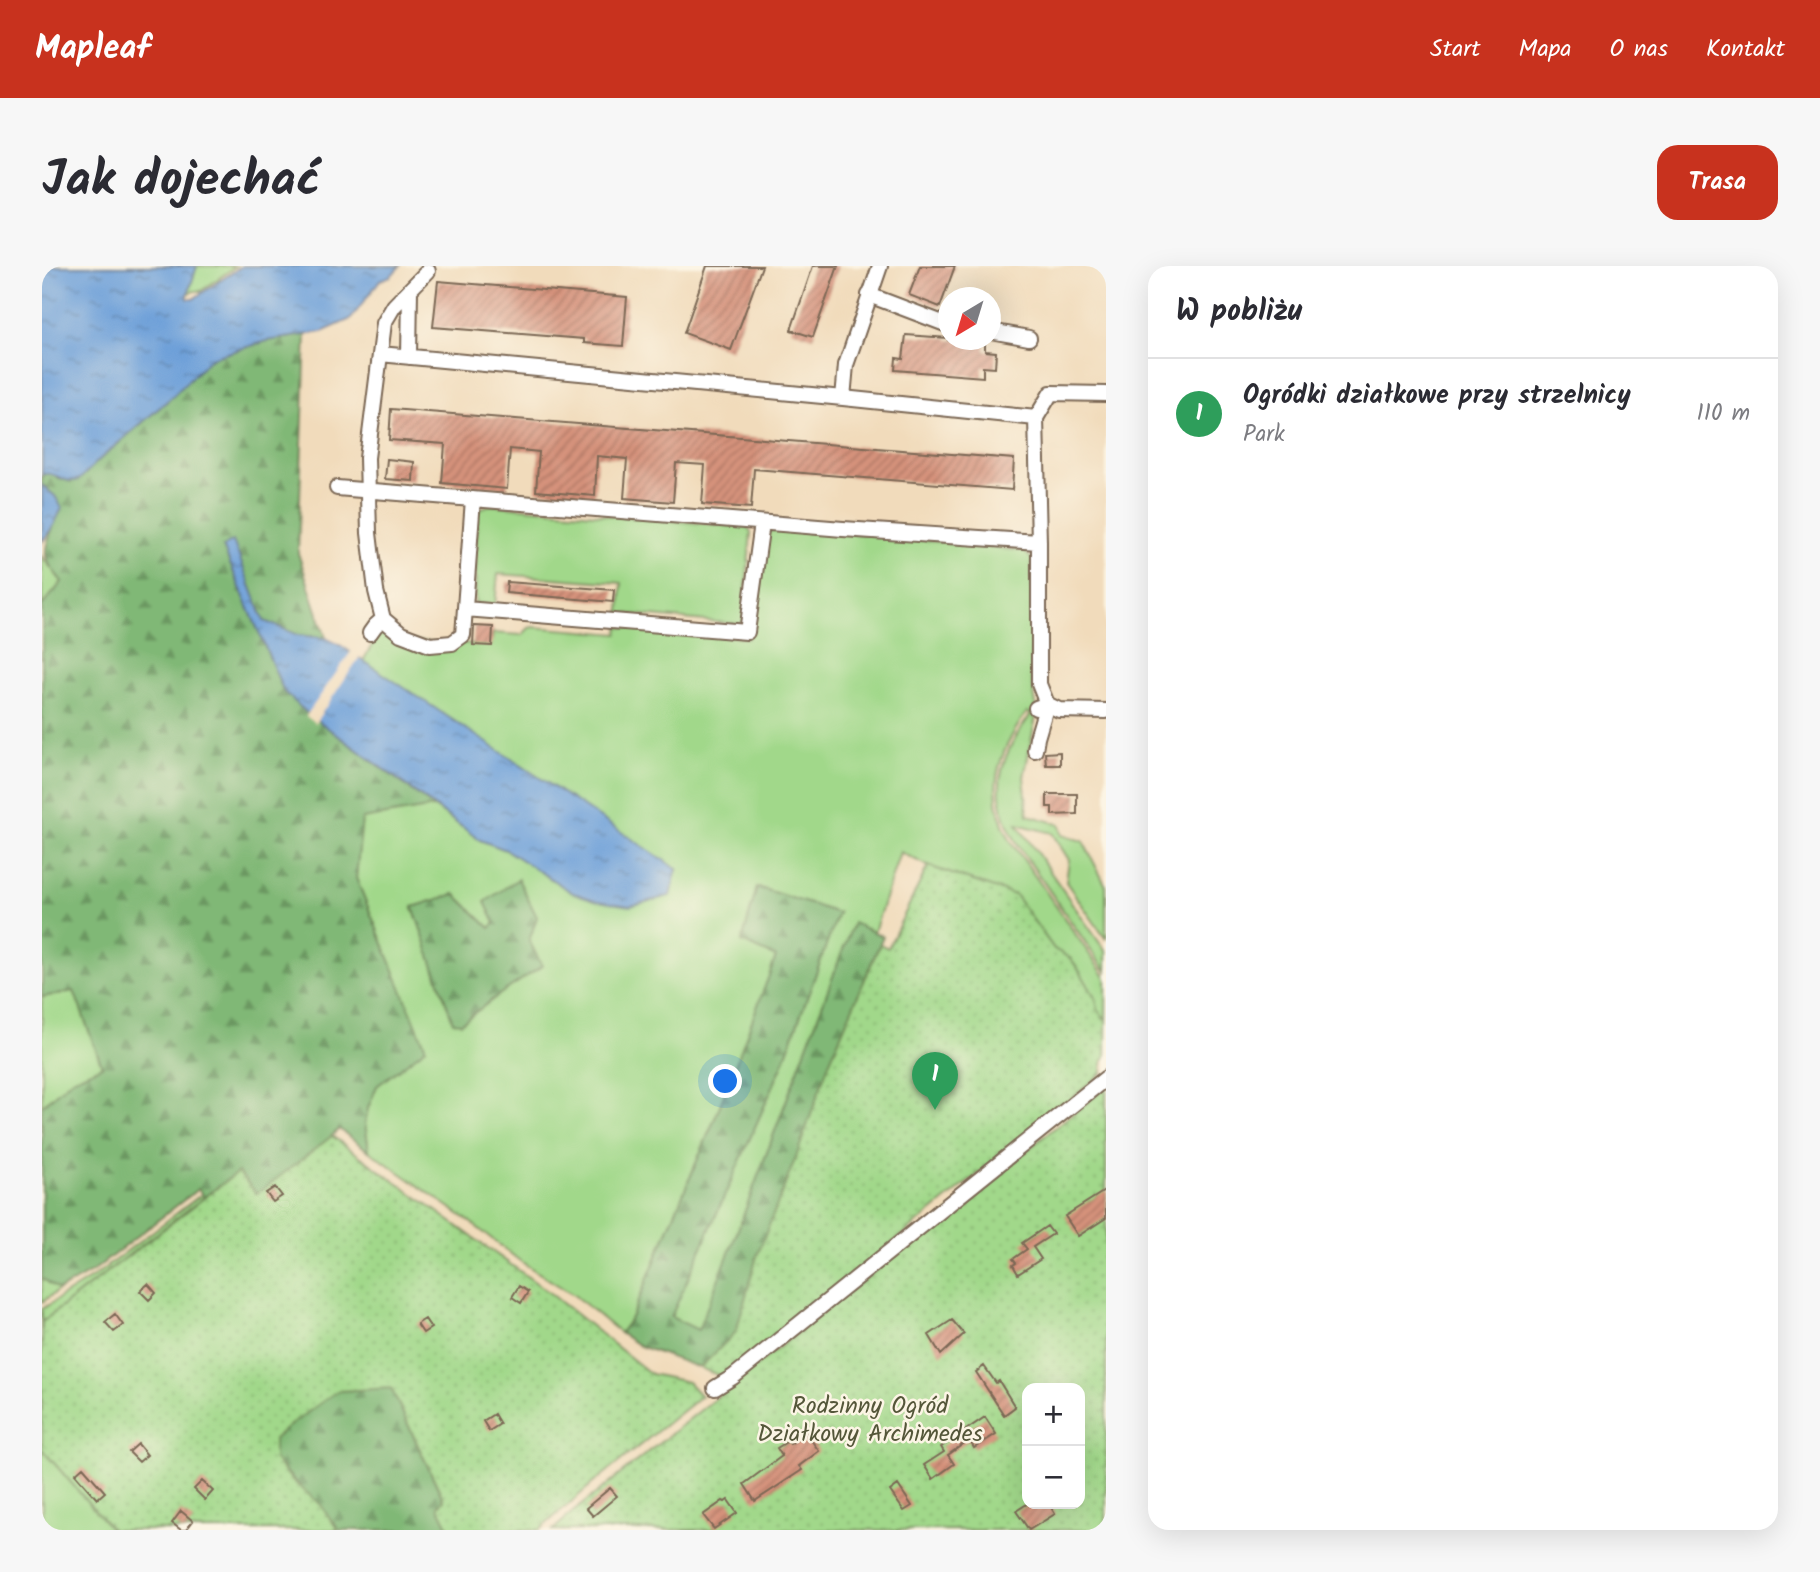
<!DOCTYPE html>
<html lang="pl">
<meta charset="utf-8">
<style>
body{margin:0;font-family:Kalam,sans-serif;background:#f7f7f7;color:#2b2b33}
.controls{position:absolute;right:21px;bottom:21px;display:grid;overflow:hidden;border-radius:14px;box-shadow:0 7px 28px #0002}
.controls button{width:63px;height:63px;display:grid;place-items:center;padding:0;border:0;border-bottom:2px solid #e1e1e2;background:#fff;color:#2b2b33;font:35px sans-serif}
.compass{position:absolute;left:896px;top:21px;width:63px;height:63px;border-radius:50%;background:#fff;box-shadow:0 7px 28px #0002;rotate:218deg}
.you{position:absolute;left:684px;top:816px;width:24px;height:24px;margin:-18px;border:5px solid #fff;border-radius:50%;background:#1a73e8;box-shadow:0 0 0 10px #1a73e833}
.badge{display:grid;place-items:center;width:46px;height:46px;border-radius:50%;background:#c8321e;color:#fff;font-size:23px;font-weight:700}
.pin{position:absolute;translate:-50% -58px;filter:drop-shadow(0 2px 4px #0008)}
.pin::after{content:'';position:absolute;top:37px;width:24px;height:21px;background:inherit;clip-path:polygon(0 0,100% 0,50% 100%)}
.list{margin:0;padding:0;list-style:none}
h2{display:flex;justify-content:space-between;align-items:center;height:91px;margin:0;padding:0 28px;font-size:30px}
h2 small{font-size:23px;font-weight:400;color:#7c7c81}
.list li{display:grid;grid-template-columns:46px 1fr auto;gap:21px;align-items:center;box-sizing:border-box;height:112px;padding:0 28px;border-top:2px solid #e1e1e2}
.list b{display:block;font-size:26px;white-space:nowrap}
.list p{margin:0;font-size:23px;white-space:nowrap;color:#7c7c81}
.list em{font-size:23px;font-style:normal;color:#7c7c81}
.map{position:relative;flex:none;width:1064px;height:1264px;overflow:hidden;border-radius:21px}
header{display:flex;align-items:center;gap:42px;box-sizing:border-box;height:98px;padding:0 35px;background:#c8321e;color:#fff}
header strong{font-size:33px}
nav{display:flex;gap:38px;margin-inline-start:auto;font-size:24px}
.intro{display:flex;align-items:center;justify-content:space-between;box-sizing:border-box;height:168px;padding:0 42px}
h1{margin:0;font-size:49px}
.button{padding:18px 32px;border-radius:21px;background:#c8321e;color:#fff;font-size:24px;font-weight:700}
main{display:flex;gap:42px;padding:0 42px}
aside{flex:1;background:#fff;border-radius:21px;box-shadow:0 7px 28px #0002}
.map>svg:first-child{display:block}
.grass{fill:#a1d88a;stroke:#6e8154;stroke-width:2;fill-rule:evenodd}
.forest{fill:url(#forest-firs);stroke:#5e714a;stroke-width:2}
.park{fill:url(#park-dots);stroke:#6e8154;stroke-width:2;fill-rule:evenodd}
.water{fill:url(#water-ripples);stroke:#54657c;stroke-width:2}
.pier{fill:#f1dbbb}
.building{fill:url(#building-hatch)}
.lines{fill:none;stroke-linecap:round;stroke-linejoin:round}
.minor-casing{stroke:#7b6855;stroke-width:18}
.minor{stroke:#fff;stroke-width:14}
.labels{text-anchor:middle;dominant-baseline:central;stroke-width:5;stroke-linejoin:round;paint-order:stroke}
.park-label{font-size:24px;fill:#545639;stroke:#fcf5e5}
</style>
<header>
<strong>Mapleaf</strong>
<nav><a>Start</a><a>Mapa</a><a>O nas</a><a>Kontakt</a></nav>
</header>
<div class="intro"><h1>Jak dojechać</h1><a class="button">Trasa</a></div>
<main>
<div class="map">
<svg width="1064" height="1264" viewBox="0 0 1064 1264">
<defs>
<pattern id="forest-firs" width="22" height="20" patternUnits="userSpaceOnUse" patternTransform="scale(1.75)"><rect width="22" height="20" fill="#80b876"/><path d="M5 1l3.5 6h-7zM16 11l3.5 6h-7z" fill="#6a9660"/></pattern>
<pattern id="park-dots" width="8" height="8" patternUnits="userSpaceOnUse" patternTransform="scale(1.75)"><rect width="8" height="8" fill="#a1d88a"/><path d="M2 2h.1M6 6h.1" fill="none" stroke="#8cba77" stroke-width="1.8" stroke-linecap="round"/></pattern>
<pattern id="water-ripples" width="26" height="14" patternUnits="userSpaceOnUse" patternTransform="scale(1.75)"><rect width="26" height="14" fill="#6ea0d9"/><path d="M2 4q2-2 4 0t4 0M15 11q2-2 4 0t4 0" fill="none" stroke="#5c83af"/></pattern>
<pattern id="building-hatch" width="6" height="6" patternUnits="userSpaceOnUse" patternTransform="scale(1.75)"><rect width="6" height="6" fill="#d5927b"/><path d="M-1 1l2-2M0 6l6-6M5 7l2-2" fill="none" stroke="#ae7764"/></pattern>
</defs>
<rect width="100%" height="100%" fill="#fcf5e5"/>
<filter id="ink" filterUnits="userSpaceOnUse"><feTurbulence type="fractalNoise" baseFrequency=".0143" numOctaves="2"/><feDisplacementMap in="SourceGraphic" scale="14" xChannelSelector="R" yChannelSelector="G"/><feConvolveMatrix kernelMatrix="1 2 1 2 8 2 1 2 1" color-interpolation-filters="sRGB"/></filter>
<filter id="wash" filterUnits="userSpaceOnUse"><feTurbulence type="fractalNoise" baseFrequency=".00686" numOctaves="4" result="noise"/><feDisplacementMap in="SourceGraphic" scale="28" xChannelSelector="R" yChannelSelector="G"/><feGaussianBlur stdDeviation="1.57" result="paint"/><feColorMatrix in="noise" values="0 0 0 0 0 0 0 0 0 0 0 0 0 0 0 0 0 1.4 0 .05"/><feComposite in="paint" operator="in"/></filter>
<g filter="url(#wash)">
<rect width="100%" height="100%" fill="#f1dbbb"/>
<path class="grass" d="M155,0h39l-35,25h-7l-6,3z
M448,239l257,22 4,5 -8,89 -5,3 -118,-11 2,-30 -124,-9 -3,31 -20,-2 2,-90 4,-5z
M724,264l101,4 157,17 8,8 -1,116 6,36 -13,66 4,38 32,9 2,11 21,6 23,45v53l-40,-57 3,-22 -17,-27 -35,-9 89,128v20l-86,-124c-21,-33 -28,-64 -10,-100 5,-12 14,-23 21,-34l-4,-2c-30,42 -43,80 -17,128l96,138v42l-8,-10 -2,-11 -19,-32 -6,-8 -17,-10 -39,-54 -87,-29 -28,-14 -26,80 -21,-8 -120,319 -34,88 -29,-14 112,-251 56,-153 -61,44 -61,159 -85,202 -11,15 -45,-37 -55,-35 -51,-40 -100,-70 -4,-27 3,-16 9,-23 48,-37 -69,-170 5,-59 73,-12 46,33 26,10 67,43 104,-23 -314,-209 20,-35 23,15 58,2 27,3 2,-13 29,2 7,-7 4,-1 85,7 1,-7 129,11zM413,628l35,34 5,-5 34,18 13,25 -42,28 -39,29 -48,-115z
M0,291l21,25 -21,24z
M32,724l28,76 -30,13 -30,27v-109z
M160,928l2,3 -162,125v-13l51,-32z
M0,1012l17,12 -17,12z
M0,1183l70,81h-70z"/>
<path class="forest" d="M264,69l-8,218 28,85 -28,-3 -34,-14 -31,-79 -10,5 61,145 41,34 109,81 -72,12 -6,59 70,170 -49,38 -9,22 -3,15 4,28 -30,-22 -16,15 -66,50 -19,-22 -34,25 -6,-8 -105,82 -34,19 -17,-12v-172l30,-27 30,-13 -28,-75 -32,6v-391l20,-24c-20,-25 -20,-28 -8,-57l-6,-36 -6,-4v-10l2,-2 7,-1 6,5 14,5 9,-4 20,-19 73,-63 38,-38 56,-17z
M476,613l19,38 -8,24 13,25 -42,28 -39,29 -8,-1 -40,-115 42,-13 35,34 5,-5 -10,-21z
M715,621l81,26 -56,153 -111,251 27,13 35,-87 120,-320 30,13 -54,127 -31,89 -41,104 -21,76 -36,36 -60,-22 -20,-13 11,-15 85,-202 60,-159 -34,-15z
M349,1122l53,113 -6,5 12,24h-112l-2,-5 -62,-66v-21l15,-12 48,-35z"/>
<path class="park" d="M886,600l87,29 39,54 17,10 11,16 14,24 2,11 8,10v36l-4,8v9l-88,74 -9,2 -8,7 1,2 -273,220 -25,-10 36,-36 21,-76 41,-104 31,-89 51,-119 8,4z
M1064,821v443h-553l21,-19zM985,1122h53v116h-53z
M290,870l214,154 105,84 37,8 13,14 -109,88 -53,46h-89l-12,-24 6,-6 -53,-112 -54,3 -48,35 -15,13v20l18,21 29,25 17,25h-226l-70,-81v-127l196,-150 19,22z"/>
<path class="water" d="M0,0h155l-9,28v5h5l49,-33h158l-9,10 -11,4 -29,39 -29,13 -55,9 -56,17 -38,38 -73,63 -20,20c-15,8 -25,-10 -38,-4z
M0,219l13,11 7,12 -8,17 -12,17z
M191,275l31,80 34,14 28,3 14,7 337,224 -7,27 -40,10 -32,-5 -25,-8 -67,-43 -26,-10 -174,-128 -22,-20 -61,-145z"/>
<path class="pier" d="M311,383l8,6 -46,68 -9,-7z"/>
<g id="blocks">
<path class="building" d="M665,0h55l-31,84 -47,-17z
M771,0h25l-25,71 -22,-7z
M878,0h35l-15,41 -31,-12z
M396,15l189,16 -4,49 -39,-3v-4l-151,-12z
M864,69l42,3v2l37,1v10l11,1 -1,16 -12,-1v10l-88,-7 1,-12 7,1z
M349,143l623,50 -2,31 -258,-21 -3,39 -49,-4 3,-39 -29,-2 -3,39 -49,-4 3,-39 -30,-3 -2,40 -59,-5 3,-39 -29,-3 -3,40 -65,-6 3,-39 -56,-4z
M345,193l27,3 -1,19 -28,-2z
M465,316l107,8 -1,12 -107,-9z
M432,360l19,1 -1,19 -19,-1z
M1018,486v13h-14l-1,-12z
M1005,528h30v20l-25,1v-8h-5z
M233,921l7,9 -9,6 -7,-9z
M1064,924v28l-28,18 -13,-20z
M1005,960l6,8 -20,13 8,12 -23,15 -5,-9 3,-2 -3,-4 14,-10 -5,-6z
M106,1018l8,9 -7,7 -9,-9z
M477,1020l9,6 -7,11 -9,-6z
M73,1048l8,11 -9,7 -9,-10z
M383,1053l6,9 -8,5 -6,-9z
M910,1054l12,14 -23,21 -12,-20z
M942,1100l12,17 3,-2 16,26 -11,8 -28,-43z
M452,1148l6,10 -11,7 -6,-10z
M943,1151l11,17 -22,14 -5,-8 -21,15 6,9 -21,15 -9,-14 20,-13 -3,-5z
M764,1167l13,18 -20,15 3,4 -47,31 -11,-17 38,-28 -5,-8 11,-7 2,3z
M96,1178l9,11 -8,7 -10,-10z
M41,1201l22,25 -8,7 -22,-25z
M160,1215l11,10 -8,9 -11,-11z
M856,1219l14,21 -8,5 -14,-20z
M568,1222l7,8 -24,20 -7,-8z
M686,1234l9,13 -23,16 -11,-14 20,-14 2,1z
M985,1238h22l6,10 -26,16 -13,-19z
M139,1245l12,10 -7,9h-5l-9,-7z"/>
</g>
</g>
<g filter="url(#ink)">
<use href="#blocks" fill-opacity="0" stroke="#7b6855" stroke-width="2"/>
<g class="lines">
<g class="minor-casing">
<path id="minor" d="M386,5l-34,35 -10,17 -17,135 2,75 7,58 7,28 18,15 29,11 22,-2 11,-8 10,-136
M827,29l79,30
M948,65l39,7
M338,88l463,44 193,20 3,124v142l8,20 -11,4
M367,91l1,-67
M801,132l3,-33 34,-99
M994,152l15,-25 55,1
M295,222l506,41 196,13
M423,343l282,23 15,-109
M328,367l5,-7 8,-7
M993,484l2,-12 10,-34 12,6 47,1
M673,1122l18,-11 373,-299"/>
</g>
<use href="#minor" class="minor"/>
</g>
</g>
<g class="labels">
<g class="park-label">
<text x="828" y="1140">Rodzinny Ogród<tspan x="828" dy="28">Działkowy Archimedes</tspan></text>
</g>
</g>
</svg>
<div class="controls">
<button>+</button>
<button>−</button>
</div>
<svg class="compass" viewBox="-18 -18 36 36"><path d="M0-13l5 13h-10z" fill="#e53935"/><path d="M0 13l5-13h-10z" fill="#7c7c81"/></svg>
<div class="you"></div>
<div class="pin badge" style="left:893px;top:844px;background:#2e9e5b">1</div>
</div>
<aside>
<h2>W pobliżu<small></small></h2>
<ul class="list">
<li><span class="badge" style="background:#2e9e5b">1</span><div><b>Ogródki działkowe przy strzelnicy</b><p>Park</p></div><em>110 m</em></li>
</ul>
</aside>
</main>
